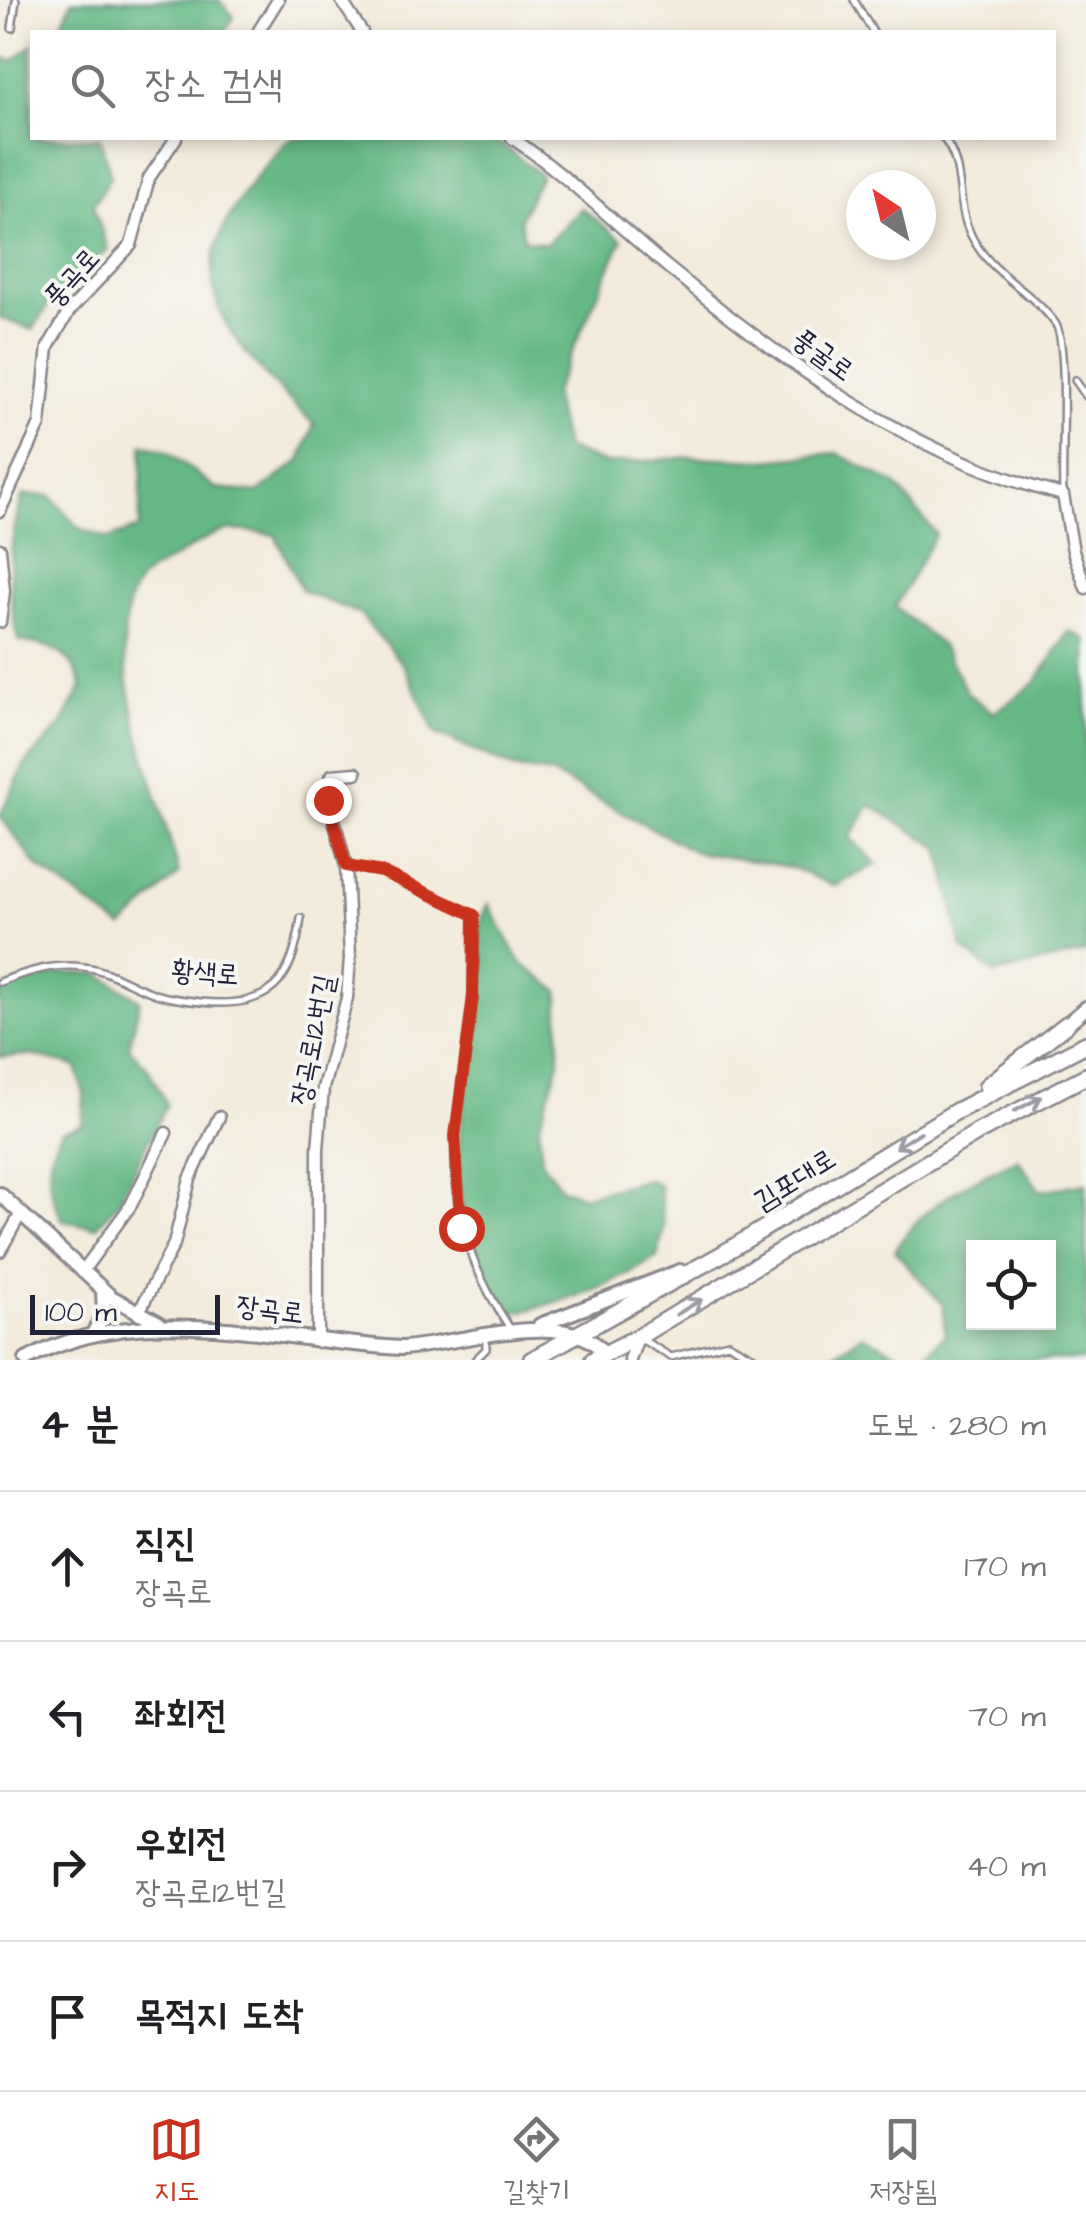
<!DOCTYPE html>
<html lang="ko">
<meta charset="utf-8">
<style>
body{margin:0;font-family:"Architects Daughter","Poor Story",sans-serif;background:#f6f6f6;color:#202124}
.controls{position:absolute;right:30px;bottom:30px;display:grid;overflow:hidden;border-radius:0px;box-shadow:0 5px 15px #0003}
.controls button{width:90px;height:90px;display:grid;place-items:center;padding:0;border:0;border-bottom:2px solid #e0e0e0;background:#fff;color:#202124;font:50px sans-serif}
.compass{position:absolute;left:846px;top:170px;width:90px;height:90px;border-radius:50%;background:#fff;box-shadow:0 5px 15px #0003;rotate:325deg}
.scale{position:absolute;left:30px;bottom:25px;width:190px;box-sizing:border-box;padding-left:10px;border:5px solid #22223b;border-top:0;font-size:28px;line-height:35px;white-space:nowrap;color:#22223b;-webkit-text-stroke:8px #f6f6f2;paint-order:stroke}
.stop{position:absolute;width:30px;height:30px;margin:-22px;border:8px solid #c8321e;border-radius:50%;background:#fff}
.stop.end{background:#c8321e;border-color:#fff;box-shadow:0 2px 10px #0008}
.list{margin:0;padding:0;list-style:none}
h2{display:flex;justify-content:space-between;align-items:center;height:130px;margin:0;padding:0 40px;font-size:42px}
h2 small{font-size:32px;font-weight:400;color:#757577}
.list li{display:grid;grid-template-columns:65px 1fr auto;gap:30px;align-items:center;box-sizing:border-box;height:150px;padding:0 40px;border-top:2px solid #e0e0e0}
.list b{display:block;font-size:38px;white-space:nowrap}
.list p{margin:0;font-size:32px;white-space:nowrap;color:#757577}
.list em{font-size:32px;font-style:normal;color:#757577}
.icon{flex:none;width:55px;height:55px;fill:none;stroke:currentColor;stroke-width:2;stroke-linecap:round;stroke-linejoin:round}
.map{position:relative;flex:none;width:1086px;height:1360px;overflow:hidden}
.search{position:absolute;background:#fff;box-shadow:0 5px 15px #0003;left:30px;right:30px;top:30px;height:110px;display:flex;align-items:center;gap:25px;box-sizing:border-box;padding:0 35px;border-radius:0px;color:#757577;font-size:38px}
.sheet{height:730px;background:#fff}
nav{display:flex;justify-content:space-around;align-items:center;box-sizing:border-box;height:140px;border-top:2px solid #e0e0e0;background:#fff;font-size:28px;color:#757577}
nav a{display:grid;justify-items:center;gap:5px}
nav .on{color:#c8321e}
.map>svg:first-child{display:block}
.forest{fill:#65b884;stroke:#446d60;stroke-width:2.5;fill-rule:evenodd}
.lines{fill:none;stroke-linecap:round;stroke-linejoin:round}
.service-casing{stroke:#8a868b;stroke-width:10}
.minor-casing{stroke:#8a868b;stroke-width:15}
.tertiary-casing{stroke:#8a868b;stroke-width:18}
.primary-casing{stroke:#8a868b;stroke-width:20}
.service{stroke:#fff;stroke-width:5}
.minor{stroke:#fff;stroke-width:10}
.tertiary{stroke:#fff;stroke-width:12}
.primary{stroke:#fff;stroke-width:15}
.oneway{stroke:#9c9ca7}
.route{stroke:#c8321e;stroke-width:12}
.labels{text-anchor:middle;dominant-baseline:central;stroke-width:8;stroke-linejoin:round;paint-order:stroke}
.street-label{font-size:28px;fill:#22223b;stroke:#f6f6f2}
</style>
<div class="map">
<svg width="1086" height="1360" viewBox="0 0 1086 1360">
<rect width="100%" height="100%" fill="#f6f6f2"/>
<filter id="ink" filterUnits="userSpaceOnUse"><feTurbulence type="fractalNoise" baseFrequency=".01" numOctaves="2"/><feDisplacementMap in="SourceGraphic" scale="20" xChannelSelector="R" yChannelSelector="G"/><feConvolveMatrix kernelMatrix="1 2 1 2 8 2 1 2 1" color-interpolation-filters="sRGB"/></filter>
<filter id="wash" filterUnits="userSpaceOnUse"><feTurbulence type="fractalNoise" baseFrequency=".0048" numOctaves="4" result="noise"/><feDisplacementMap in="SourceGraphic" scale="40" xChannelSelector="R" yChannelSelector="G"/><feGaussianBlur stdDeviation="2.25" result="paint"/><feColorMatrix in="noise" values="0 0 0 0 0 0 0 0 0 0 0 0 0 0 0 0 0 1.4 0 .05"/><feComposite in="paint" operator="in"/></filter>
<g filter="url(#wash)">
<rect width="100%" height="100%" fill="#f3ebdb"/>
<path class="forest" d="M72,0h147l15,17 -9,15h-175l12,-9z
M32,45v93h68l11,38 -18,29 15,44 -55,49 -20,32 -33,-12v-262l13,5z
M290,138h203l48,37 -21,43 4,22 22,4 35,-36 41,32 -69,154 12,54 41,16 85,-7 74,3 72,-7 58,31 41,50 -41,73 47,39 26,48 26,19 42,-31 33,-51 17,8v313l-91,22 -33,-26 -22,-100 -70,-43 -20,33 27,26 -42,22 -45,-19 -95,-15 -143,-78 -39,-6 -78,-35 -31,-67 -44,-52 -58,-23 -27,-56c-54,-9 -53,-7 -99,22 -10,6 -25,12 -33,20 -53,57 22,230 36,297l-57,54 -86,-63 -36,-49 24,-51 36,-38 22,-40c-10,-34 -29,-42 -63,-46 -14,-47 -11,-100 4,-146l28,1 27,31 30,12 31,-11 4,-84 24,7 48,37 42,5 43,-32 14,-37c-118,-112 -143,-158 -24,-286z
M488,903l33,60 38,28v71l-20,65 3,35 20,27 22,7 64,-17 11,6 5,43 -7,29c-46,30 -93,45 -147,57 -84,-112 -43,-195 -32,-320 2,-32 -5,-60 10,-91z
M51,973h47l42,27 -11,48 18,19 20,37 -48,97 -23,26 -33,-6c-15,-33 -21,-57 -2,-90l21,-6 2,-31 -8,-28 -45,-11 -31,2v-68z
M1018,1159l22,32 46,-8v177h-167l26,-25 -2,-30 -48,-54c24,-45 78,-72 123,-92zM974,1248h74v74h-74z
M862,1335l50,25h-88z"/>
</g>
<g filter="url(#ink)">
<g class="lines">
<g class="service-casing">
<path id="service" d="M854,0l19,32
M12,28l4,-28
M943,138c23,28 12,64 27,95 18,40 60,56 85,90 14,18 6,137 8,169
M1075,380l11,16
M346,866l36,6 93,43c-1,33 0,67 -4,99 -17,132 -38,197 40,316
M0,982c26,-10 55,-19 83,-15 24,2 43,16 65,24 16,7 35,9 53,11 69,7 91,-18 100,-84
M641,1339l30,18 57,-14 31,17
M475,1360l11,-11v-10"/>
</g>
<g class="minor-casing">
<path id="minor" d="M341,0l21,32
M258,32l20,-32
M512,138c57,38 105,88 158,131 117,96 244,189 393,226l10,56 13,37
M0,511l40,-87 8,-77 22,-37 61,-65 18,-67 27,-40
M0,549l4,42 -4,31
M0,1251l20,-36
M82,1272l49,-67 35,-72
M138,1314l36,-70 16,-65 29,-62
M318,1342v-193l5,-61 24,-90 3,-40 -4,-92 -20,-77 6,-14 24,-2
M630,1360l8,-23"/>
</g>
<g class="tertiary-casing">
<path id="tertiary" d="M1067,1024l19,-16
M0,1194l111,103 48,26
M540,1325l140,-54
M94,1332l10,-19 -1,-23
M26,1360c118,-64 250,-18 376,-12 53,-3 171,-43 202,6"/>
</g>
<g class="primary-casing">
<path id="primary" d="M987,1086l80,-62
M531,1360l193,-107 231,-141 131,-68
M593,1360l45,-23 340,-205 108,-56"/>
</g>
<use href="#service" class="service"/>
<use href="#minor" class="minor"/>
<use href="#tertiary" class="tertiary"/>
<use href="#primary" class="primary"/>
</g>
<defs><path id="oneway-shaft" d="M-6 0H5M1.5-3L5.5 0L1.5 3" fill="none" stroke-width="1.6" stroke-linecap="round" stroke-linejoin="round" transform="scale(2.5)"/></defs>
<g class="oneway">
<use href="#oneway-shaft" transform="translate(1028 1104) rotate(-28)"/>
<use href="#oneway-shaft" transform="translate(908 1140) rotate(148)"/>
<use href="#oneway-shaft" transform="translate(689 1307) rotate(-31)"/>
</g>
</g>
<g class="lines" filter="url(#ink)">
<path class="route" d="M328,800l18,66 36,6 92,43 -1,81 -18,140 6,92"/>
</g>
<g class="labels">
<g class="street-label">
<text transform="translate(72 278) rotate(-48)">풍곡로</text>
<text transform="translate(823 355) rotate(36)">풍굴로</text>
<text transform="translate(205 973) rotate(4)">황색로</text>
<text transform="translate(313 1040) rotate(-79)">장곡로12번길</text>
<text transform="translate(795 1180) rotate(-32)">김포대로</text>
<text transform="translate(270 1310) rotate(7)">장곡로</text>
</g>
</g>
</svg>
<div class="controls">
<button><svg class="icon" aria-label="locate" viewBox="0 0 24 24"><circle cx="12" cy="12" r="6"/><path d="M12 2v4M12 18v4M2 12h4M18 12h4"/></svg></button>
</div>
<svg class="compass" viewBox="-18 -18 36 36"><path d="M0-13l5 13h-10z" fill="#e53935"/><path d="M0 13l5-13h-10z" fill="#757577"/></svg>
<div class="scale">100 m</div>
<div class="stop" style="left:461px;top:1228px"></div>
<div class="stop end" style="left:328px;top:800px"></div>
<div class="search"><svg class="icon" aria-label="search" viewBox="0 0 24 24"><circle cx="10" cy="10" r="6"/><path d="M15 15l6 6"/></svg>장소 검색</div>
</div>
<section class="sheet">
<h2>4 분<small>도보 · 280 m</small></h2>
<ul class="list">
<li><svg class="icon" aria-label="ahead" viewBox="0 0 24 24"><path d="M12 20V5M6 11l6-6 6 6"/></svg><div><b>직진</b><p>장곡로</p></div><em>170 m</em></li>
<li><svg class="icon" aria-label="left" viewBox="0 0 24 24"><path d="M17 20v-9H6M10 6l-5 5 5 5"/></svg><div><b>좌회전</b></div><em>70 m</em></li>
<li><svg class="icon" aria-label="right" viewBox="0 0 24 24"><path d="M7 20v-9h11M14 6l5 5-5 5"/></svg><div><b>우회전</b><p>장곡로12번길</p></div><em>40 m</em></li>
<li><svg class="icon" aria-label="arrive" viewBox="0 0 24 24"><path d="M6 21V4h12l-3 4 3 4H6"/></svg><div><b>목적지 도착</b></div></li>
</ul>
</section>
<nav>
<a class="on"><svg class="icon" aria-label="map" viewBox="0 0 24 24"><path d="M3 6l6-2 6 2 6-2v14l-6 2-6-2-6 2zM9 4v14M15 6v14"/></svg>지도</a>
<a><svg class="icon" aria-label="directions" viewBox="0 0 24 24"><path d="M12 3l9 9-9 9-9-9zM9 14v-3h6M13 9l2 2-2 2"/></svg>길찾기</a>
<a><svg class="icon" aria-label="saved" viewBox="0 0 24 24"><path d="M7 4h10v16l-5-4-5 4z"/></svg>저장됨</a>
</nav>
